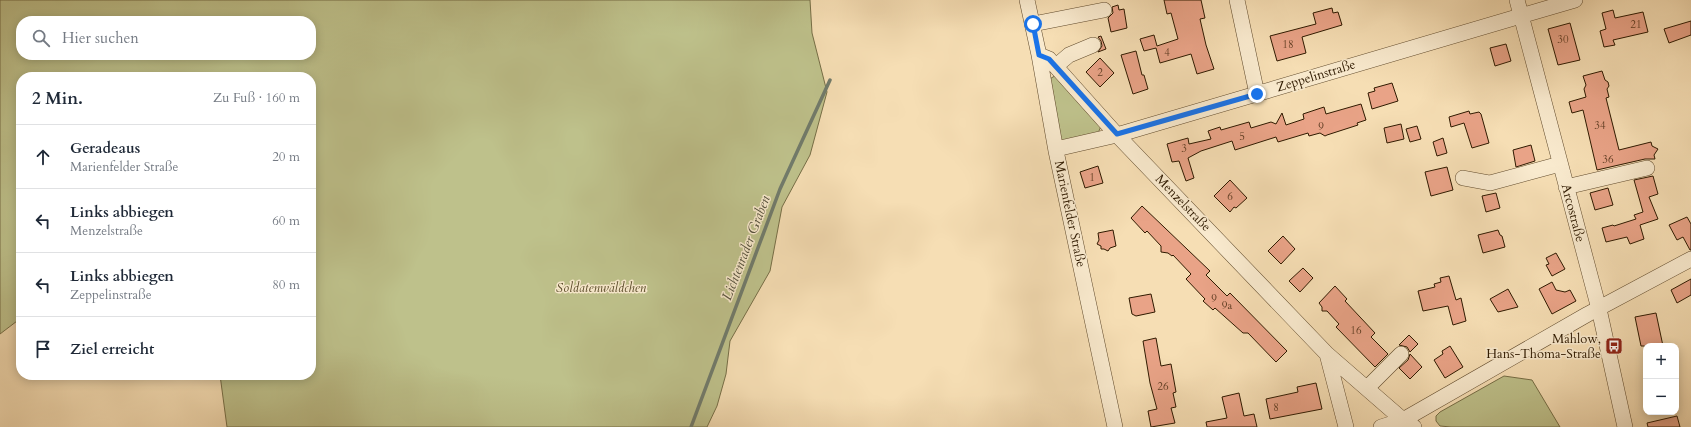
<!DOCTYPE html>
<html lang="de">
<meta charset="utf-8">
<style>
body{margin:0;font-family:Cardo,serif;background:#f2f2f3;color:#1f2937}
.controls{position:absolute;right:12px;bottom:12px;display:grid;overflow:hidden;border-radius:8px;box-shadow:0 2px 10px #0003}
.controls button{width:36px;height:36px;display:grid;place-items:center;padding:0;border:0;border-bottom:1px solid #e0e1e3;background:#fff;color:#1f2937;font:20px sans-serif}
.stop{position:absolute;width:12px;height:12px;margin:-9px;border:3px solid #1a73e8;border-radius:50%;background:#fff}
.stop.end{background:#1a73e8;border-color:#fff;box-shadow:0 1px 4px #0008}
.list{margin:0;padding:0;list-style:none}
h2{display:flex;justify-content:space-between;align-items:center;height:52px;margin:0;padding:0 16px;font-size:17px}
h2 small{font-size:13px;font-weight:400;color:#747a83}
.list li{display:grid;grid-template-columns:26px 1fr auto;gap:12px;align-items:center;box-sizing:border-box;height:64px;padding:0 16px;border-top:1px solid #e0e1e3}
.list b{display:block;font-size:15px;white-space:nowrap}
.list p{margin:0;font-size:13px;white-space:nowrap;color:#747a83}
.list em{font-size:13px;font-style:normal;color:#747a83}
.icon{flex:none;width:22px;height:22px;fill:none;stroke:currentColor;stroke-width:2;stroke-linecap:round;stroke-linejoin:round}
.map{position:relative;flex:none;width:1691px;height:427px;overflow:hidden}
.search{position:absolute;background:#fff;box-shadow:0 2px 10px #0003;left:16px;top:16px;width:300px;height:44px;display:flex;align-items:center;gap:10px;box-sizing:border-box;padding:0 14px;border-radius:16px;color:#747a83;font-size:15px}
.panel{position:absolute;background:#fff;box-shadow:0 2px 10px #0003;left:16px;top:72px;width:300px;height:308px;border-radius:16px}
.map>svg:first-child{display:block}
.green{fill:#bec18b;stroke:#766e46;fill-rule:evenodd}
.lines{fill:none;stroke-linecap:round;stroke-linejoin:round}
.stream{stroke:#717b6b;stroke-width:3.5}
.building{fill:#e9a387;stroke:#2f1a00}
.minor-casing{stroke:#614b2d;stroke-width:16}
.minor{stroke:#f9eace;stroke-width:15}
.route{stroke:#1a73e8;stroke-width:5}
.labels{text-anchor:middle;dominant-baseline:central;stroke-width:3;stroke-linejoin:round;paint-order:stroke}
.number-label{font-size:11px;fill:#5e3c22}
.street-label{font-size:13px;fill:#2f1a00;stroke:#f9eace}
.park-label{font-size:13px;font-style:italic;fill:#5a4c2a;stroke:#f9eace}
.poi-label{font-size:13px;fill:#2f1a00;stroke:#f9eace;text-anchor:end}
.water-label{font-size:14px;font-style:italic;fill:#56523e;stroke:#f9eace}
</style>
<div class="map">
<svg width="1691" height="427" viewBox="0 0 1691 427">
<rect width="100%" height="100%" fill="#f6deb4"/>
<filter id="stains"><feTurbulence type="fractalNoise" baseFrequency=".005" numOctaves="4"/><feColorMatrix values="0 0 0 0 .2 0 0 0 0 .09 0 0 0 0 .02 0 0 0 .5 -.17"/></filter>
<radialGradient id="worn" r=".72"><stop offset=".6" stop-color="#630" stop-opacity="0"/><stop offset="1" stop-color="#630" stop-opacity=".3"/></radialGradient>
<path class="green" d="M0,0h810l2,33 15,59 -17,63 -28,52 -12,64 -40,70 -4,33 -9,32 -10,21h-480l-7,-52h91v-298h-290v241l-21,16zM21,21h290v34h-290z
M1058,74l44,50 -4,9 -39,10 -11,-63z
M1504,376l28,4 28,47h-109l-11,-1 -4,-5v-5l4,-4z"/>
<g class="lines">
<path class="stream" d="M691,427l89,-238 50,-109"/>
</g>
<path class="building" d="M1164,0h37l4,18 -5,1 6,26 8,24 -17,5 -6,-20 -31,9 -4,-15 -12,3 -4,-12 14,-4 3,11 21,-7 -7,-26 -4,1z
M1118,5l1,5 5,-1 3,19 -16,4 -3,-14 5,-5 -1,-6z
M1332,8l1,5 5,-1 4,13 -40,12 4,16 -29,8 -7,-25 46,-12 -3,-11z
M1613,10l2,8 28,-6 5,20 -35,8 2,5 -11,2 -4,-16 6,-2 -4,-16z
M1691,21v14l-22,8 -5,-14z
M1570,23l10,37 -22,5 -10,-36z
M1101,36l5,13 -8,3 4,-6 -1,-5 -3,-4z
M1506,44l5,17 -16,5 -5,-18z
M1136,51l6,24h2l4,14 -15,5 -12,-39z
M1100,58l14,15 -14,14 -14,-15z
M1602,71l3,9 3,2 1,4 -2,3 2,8 -3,1 13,52 32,-8 1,4 6,3 -4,6 1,4h-10l-48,11 -14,-60 -11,3 -3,-11 17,-5 -2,-8 2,-4 -3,-9z
M1392,83l6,18 -26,8 -4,-16 7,-2 -1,-3z
M1361,104l5,16 -9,3 1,2 -31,10 -2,1 -5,-3 -11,3 -1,-3 -30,9 -2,-5 -41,13 -3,-9 -31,10 -13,7 6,20 -8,3 -7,-20 -7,1 -5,-18 21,-6 1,6 22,-5 -3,-8 12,-4 1,3 28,-8 2,6 20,-6 5,2 6,-11 4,12 18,-6 -1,-5 21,-7 2,7z
M1469,111l1,3 9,-2 2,2 8,29 -17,5 -8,-25 -13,4 -2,-10z
M1401,124l3,15 -17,4 -3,-15z
M1417,126l4,13 -11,3 -4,-13z
M1443,138l4,15 -10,3 -4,-14z
M1531,145l4,16 -19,6 -3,-17z
M1098,166l5,17 -18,5 -5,-16z
M1447,167l6,23 -22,6 -6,-24z
M1653,176l5,18 -9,3 9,22 -18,6 4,14 -14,5 -3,-7 -21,5 -4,-14 11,-3 1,1 22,-7 -2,-4 9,-3 -9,-32z
M1230,180l17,18 -11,10 -2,-1 -4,5 -16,-16z
M1608,188l5,17 -18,5 -5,-17z
M1496,193l4,15 -14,4 -4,-16z
M1142,206l68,65 -4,4 21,21 3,-3 57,58 -11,11 -28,-29h-5l-28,-25 -2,2 -10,-9 2,-2 -19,-20 5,-5 -18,-19 -1,1 -4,-3 -7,-1v-6l-14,-15 -2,2 -14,-15z
M1687,217l4,7v26h-1l-7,-13 -6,3 -8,-15z
M1113,230l3,16 -6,2 -2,3 -4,-2h-3v-3l-4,-2 2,-4 -1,-7z
M1498,230l2,5 2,1 3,11 -22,6 -5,-18z
M1283,236l12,13 -14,15 -13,-13z
M1556,253l9,16 -13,7 -6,-11 3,-1 -3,-6z
M1303,268l10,10 -13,14 -11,-11z
M1449,276l7,24 5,-2 5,23 -13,4 -5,-19 -25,5 -5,-20 17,-4 -1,-3 7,-2 -1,-4z
M1691,279v16l-14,8 -6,-13z
M1552,282l4,8 9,2 5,-2 6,11 -24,13 -13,-25z
M1335,286l12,13 -2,2 30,32 -4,4 17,17 -13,13 -39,-40 3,-3 -12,-13h-5v-4l-3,-4z
M1508,289l10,18 -20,5 -8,-13z
M1151,294l4,18 -19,4 -4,-2 -3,-16z
M1656,313l7,33h-22l-6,-29z
M1409,335l9,9 -8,8 -3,-5 -8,-2z
M1156,338l5,28 10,-2 5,28 -3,1 3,14 -5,1 4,15 -24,4 -3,-16 9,-2 -7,-26 -7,-42z
M1450,346l13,21 -18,11 -11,-18 9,-6 -1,-3z
M1410,354l12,13 -12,12 -11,-11 9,-8z
M1316,383l6,26 -52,10 -4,-20 32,-7 -1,-5z
M1239,393l5,23 10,-2 3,13h-50l-1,-5 21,-4 -5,-21z
M1677,416l3,11h-32l-1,-4z"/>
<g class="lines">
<g class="minor-casing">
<path id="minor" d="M1027,0l12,55 17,96 59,276
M1237,0l20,94
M1517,0l82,309 26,118
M1033,24l71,-14
M1039,55l10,4 68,76 210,219 76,66 11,7
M1056,66l13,-11 24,-10
M1056,149l61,-14 458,-135
M1463,178l27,5 70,-19
M1566,187l81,-19
M1327,354l19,73
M1367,388l34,-34
M1381,427l22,-7 185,-106 103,-55"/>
</g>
<use href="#minor" class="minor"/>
</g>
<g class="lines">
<path class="route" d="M1033,24l6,31 10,4 68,75 140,-40"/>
</g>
<defs>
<g id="bus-square" transform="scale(0.9)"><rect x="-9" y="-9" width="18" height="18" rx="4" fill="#8f2418" stroke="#f9eace"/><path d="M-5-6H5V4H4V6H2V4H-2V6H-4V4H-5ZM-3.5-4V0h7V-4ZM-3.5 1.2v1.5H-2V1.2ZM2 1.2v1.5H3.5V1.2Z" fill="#fff"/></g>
</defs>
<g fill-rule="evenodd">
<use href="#bus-square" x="1614" y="346"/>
</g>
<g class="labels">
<g class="number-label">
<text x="1636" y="24">21</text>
<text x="1563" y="39">30</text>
<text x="1288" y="44">18</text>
<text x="1167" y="52">4</text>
<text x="1100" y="72">2</text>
<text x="1600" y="125">34</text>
<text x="1321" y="126">9</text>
<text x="1242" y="136">5</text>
<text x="1184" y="148">3</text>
<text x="1608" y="159">36</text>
<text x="1092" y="177">1</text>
<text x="1230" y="196">6</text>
<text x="1214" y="298">9</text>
<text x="1227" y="305">9a</text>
<text x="1356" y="330">16</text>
<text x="1163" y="386">26</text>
<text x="1276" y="407">8</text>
</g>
<g class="street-label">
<text transform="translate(1316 76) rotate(-17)">Zeppelinstraße</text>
<text transform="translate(1183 203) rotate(46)">Menzelstraße</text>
<text transform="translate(1573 213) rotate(75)">Arcostraße</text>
<text transform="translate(1070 214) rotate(78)">Marienfelder Straße</text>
</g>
<g class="park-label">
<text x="601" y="288">Soldatenwäldchen</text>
</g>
<g class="poi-label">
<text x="1601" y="339">Mahlow,<tspan x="1601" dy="15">Hans-Thoma-Straße</tspan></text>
</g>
<g class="water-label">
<text transform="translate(746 248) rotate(-69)">Lichtenrader Graben</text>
</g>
</g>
<rect width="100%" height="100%" filter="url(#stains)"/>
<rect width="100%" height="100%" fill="url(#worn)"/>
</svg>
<div class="controls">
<button>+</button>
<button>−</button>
</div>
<div class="stop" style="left:1033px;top:24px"></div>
<div class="stop end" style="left:1257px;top:94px"></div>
<div class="search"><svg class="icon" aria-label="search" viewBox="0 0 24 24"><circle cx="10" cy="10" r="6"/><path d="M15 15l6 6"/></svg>Hier suchen</div>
<section class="panel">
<h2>2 Min.<small>Zu Fuß · 160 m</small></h2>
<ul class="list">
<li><svg class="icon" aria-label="ahead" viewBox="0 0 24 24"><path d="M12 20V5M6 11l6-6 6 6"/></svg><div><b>Geradeaus</b><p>Marienfelder Straße</p></div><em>20 m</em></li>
<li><svg class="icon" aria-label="left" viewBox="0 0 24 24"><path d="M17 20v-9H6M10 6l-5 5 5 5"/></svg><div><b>Links abbiegen</b><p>Menzelstraße</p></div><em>60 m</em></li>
<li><svg class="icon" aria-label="left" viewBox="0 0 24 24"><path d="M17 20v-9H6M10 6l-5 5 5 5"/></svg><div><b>Links abbiegen</b><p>Zeppelinstraße</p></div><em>80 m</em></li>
<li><svg class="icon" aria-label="arrive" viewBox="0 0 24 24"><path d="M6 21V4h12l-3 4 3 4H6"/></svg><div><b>Ziel erreicht</b></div></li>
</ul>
</section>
</div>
